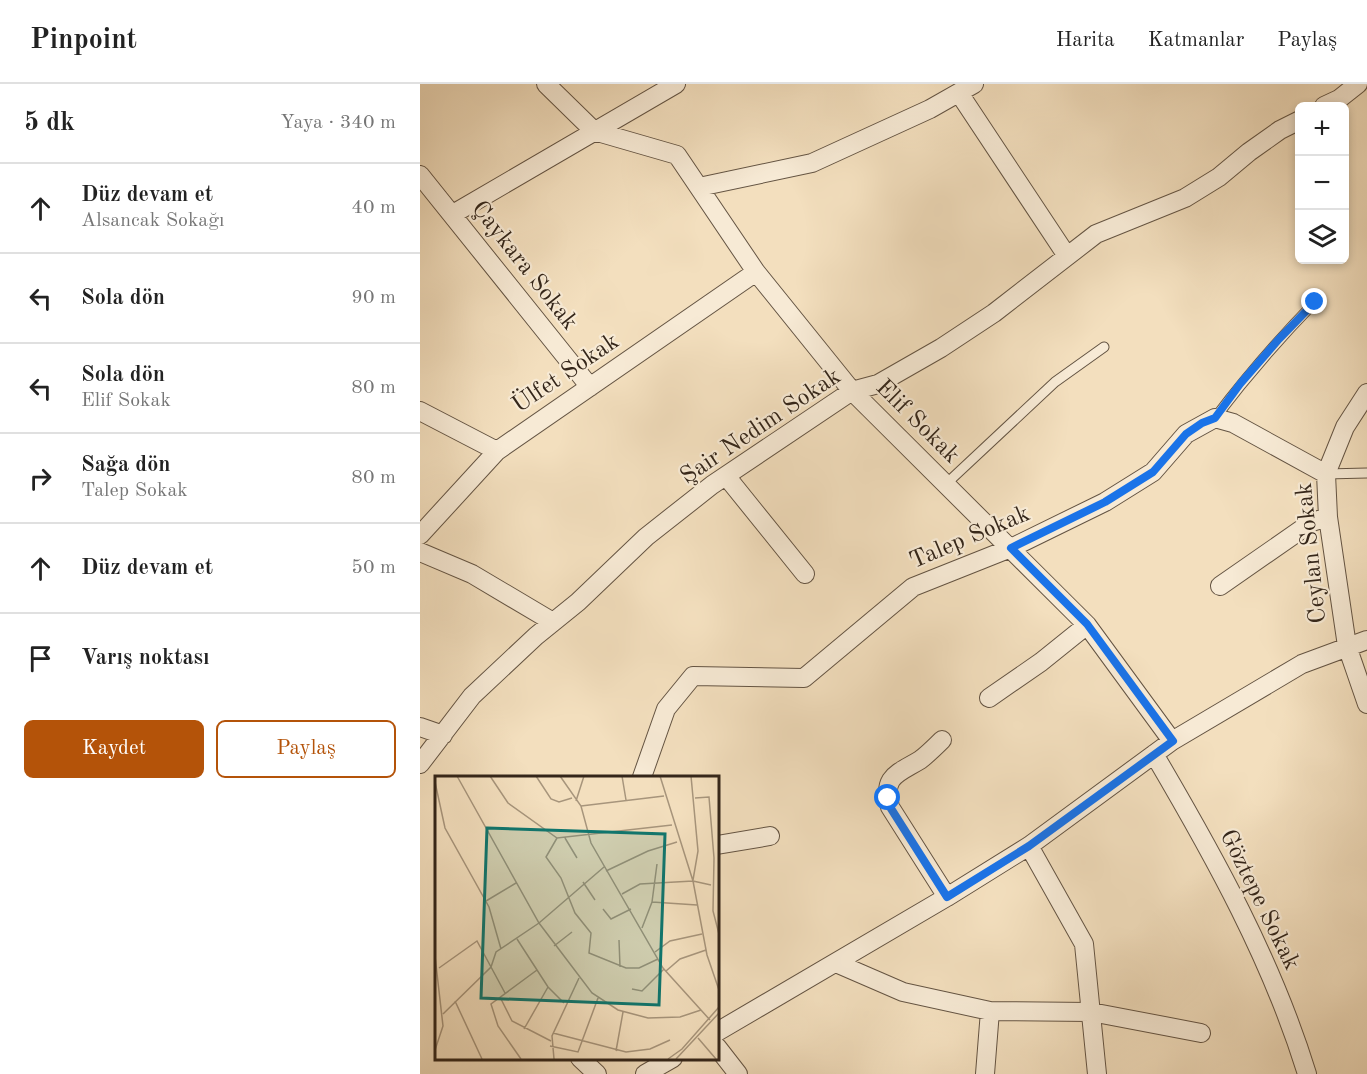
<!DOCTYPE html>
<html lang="tr">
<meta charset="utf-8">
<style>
body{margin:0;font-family:"Old Standard TT",serif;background:#f6f6f6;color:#222}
.controls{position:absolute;right:18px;top:18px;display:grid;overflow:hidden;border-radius:9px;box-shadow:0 3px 9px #0003}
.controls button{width:54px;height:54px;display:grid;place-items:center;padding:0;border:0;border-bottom:2px solid #e0e0e0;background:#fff;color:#222;font:30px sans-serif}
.stop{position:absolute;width:18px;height:18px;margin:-14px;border:4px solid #1a73e8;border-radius:50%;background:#fff}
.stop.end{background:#1a73e8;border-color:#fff;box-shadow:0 2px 6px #0008}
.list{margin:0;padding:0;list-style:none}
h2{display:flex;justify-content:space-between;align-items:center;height:78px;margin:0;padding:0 24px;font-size:26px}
h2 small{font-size:20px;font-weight:400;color:#767676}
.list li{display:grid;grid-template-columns:39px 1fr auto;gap:18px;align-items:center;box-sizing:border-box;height:90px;padding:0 24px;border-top:2px solid #e0e0e0}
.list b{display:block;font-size:22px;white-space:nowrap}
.list p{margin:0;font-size:20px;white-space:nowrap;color:#767676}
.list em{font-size:20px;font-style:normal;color:#767676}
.actions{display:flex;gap:12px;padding:18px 24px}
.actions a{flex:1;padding:14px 0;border:2px solid #b45309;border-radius:9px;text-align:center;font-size:21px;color:#b45309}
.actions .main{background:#b45309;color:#fff}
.icon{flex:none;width:33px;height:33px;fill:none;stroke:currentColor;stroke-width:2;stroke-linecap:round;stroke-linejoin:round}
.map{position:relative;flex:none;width:947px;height:990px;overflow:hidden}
header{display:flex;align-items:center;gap:36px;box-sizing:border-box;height:84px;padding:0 30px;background:#fff;border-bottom:2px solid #e0e0e0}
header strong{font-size:28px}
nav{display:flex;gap:33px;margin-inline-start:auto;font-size:21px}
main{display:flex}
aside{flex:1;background:#fff}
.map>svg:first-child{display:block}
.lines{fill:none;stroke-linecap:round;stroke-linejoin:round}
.service-casing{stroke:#645443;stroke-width:11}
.minor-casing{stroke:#645443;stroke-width:20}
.service{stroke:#f7ead5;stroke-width:9}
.minor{stroke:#f7ead5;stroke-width:18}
.route{stroke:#1a73e8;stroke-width:8}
.labels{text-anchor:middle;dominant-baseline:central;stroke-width:4.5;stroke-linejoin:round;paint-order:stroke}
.street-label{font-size:24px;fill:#34261a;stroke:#f7ead5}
.inset-road{fill:none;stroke:#a7957c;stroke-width:1.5}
.view{fill:#0f766e;fill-opacity:0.15;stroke:#0f766e;stroke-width:3}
.inset-edge{fill:none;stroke:#34261a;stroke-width:3}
</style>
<header>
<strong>Pinpoint</strong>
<nav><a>Harita</a><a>Katmanlar</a><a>Paylaş</a></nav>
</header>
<main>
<aside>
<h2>5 dk<small>Yaya · 340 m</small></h2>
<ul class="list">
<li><svg class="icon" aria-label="ahead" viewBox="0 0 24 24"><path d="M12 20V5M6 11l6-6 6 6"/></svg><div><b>Düz devam et</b><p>Alsancak Sokağı</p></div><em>40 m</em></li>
<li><svg class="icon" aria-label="left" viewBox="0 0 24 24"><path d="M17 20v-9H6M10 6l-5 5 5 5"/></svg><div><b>Sola dön</b></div><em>90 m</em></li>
<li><svg class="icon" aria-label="left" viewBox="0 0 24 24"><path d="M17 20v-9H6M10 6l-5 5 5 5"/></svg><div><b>Sola dön</b><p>Elif Sokak</p></div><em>80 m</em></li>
<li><svg class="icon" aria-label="right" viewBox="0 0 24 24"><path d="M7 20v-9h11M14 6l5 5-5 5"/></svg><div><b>Sağa dön</b><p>Talep Sokak</p></div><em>80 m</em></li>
<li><svg class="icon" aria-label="ahead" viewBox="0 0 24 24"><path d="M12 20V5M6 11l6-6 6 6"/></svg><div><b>Düz devam et</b></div><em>50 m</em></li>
<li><svg class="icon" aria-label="arrive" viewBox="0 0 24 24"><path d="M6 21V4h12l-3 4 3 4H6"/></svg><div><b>Varış noktası</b></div></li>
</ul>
<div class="actions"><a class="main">Kaydet</a><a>Paylaş</a></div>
</aside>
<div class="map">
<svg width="947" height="990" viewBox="0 0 947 990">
<rect width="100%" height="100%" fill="#f3dfbe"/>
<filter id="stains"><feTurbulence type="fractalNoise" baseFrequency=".00333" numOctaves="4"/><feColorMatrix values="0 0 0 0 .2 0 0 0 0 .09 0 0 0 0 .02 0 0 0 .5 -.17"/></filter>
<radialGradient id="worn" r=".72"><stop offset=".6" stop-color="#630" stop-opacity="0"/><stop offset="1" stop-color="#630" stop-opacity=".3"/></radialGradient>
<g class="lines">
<g class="service-casing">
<path id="service" d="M795,334c31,-41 64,-79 100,-116
M906,390l41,-1
M526,400l109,-102 49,-35"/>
</g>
<g class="minor-casing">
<path id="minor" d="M126,0l48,47 83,24 79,117 96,119 235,234 85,116
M539,9l108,163
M904,22l15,-7 19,-15
M0,91l170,212
M279,103l113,-24 118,-54 44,-25
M33,130l223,-130
M947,309l-22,34 -19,47 2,43 19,129 20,58
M0,327l77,40
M306,392l79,98
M0,451l77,-84 259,-179
M0,468l52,22 81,48
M800,502l92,-64 16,-5
M569,614l52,-36 46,-37
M0,643l23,8
M522,656c-7,7 -14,14 -22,20 -23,14 -38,16 -30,47l57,90
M734,670c60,102 118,206 153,320
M0,680l52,-68 64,-60 42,-34 68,-65 66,-52 140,-94 26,-7 63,-36 53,-35 102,-79 89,-36 34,-21 30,-25 31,-22 20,-10
M222,693l24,-68 27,-33 111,2 109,-91 98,-39 94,-46 48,-30 33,-38 29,-16 18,5 93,51
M297,761l53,-9
M609,762l55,98 13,130
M416,879l67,29 87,19 101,1 110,21
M297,948l230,-135 82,-51 143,-105 130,-77 65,-24
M297,963l21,27
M160,974l17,16
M225,990l28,-16
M565,990l5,-63"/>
</g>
<use href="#service" class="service"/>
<use href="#minor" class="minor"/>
</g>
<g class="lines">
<path class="route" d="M468,714l2,9 57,90 82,-51 144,-105 -86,-117 -76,-76 94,-46 48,-30 33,-38 16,-11 13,-5 25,-34 39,-45 36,-37"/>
</g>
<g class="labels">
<g class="street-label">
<text transform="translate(104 182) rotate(52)">Çaykara Sokak</text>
<text transform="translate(146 290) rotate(-34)">Ülfet Sokak</text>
<text transform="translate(497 338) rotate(45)">Elif Sokak</text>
<text transform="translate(341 343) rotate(-34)">Şair Nedim Sokak</text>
<text transform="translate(550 454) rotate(-23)">Talep Sokak</text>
<text transform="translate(892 469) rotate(-96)">Ceylan Sokak</text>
<text transform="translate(839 816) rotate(64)">Göztepe Sokak</text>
</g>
</g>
<g transform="translate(15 692)">
<rect width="284" height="284" fill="#f3dfbe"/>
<path class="inset-road" d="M22,0l82,147 53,70 26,17 30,8 32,-1 21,-7M55,0l18,27 49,35 115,-13M101,0l15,23 8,3 13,-4M125,0l21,30 10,37 72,125 47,52M187,0l4,24M225,0l33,105 14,74 12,35M256,0l7,75 -5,29M0,6l10,46 44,79 12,42M260,22l14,-1 5,61 -1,53 6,23M141,25l8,-25M146,30l83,-10M122,62l-11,19 15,21 14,35 16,20 -2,20 37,15h13l19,-9M130,62l12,20M171,95l42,-20 29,-9M148,106l12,18M187,118l18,-10 53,-3 18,4M51,125l30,-18M217,126l45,3M168,133l8,10 20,-10M207,152l10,-26 5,-38M82,163l31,48 16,16M184,164l1,27M119,170l18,-14M220,176l15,-11 32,-7M0,180l8,70 -8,24M4,192l38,-27 28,52M231,195l14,-12 26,-9M197,213l10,2 22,-22M65,221l12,24 39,20M20,225l27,58M8,238l48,-47 5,-15 43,-29 65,-56M89,253l24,-42M118,257l73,19 24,-3 20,-9M263,262l18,21M115,270l28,6 20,-54M181,275l7,-39M86,283l-23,-33 -7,-22 46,-34M119,283l-2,-23 27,-58M233,283l14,-10 37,-42M241,283l43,-46"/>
<path class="view" d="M52,52l178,6 -6,171 -178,-7z"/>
<rect width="284" height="284" class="inset-edge"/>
</g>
<rect width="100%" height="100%" filter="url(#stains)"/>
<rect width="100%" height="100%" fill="url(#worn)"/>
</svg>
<div class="controls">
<button>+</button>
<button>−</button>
<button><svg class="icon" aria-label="layers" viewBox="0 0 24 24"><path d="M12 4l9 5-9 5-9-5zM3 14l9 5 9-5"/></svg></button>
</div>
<div class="stop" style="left:468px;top:714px"></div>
<div class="stop end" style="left:895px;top:218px"></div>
</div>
</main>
